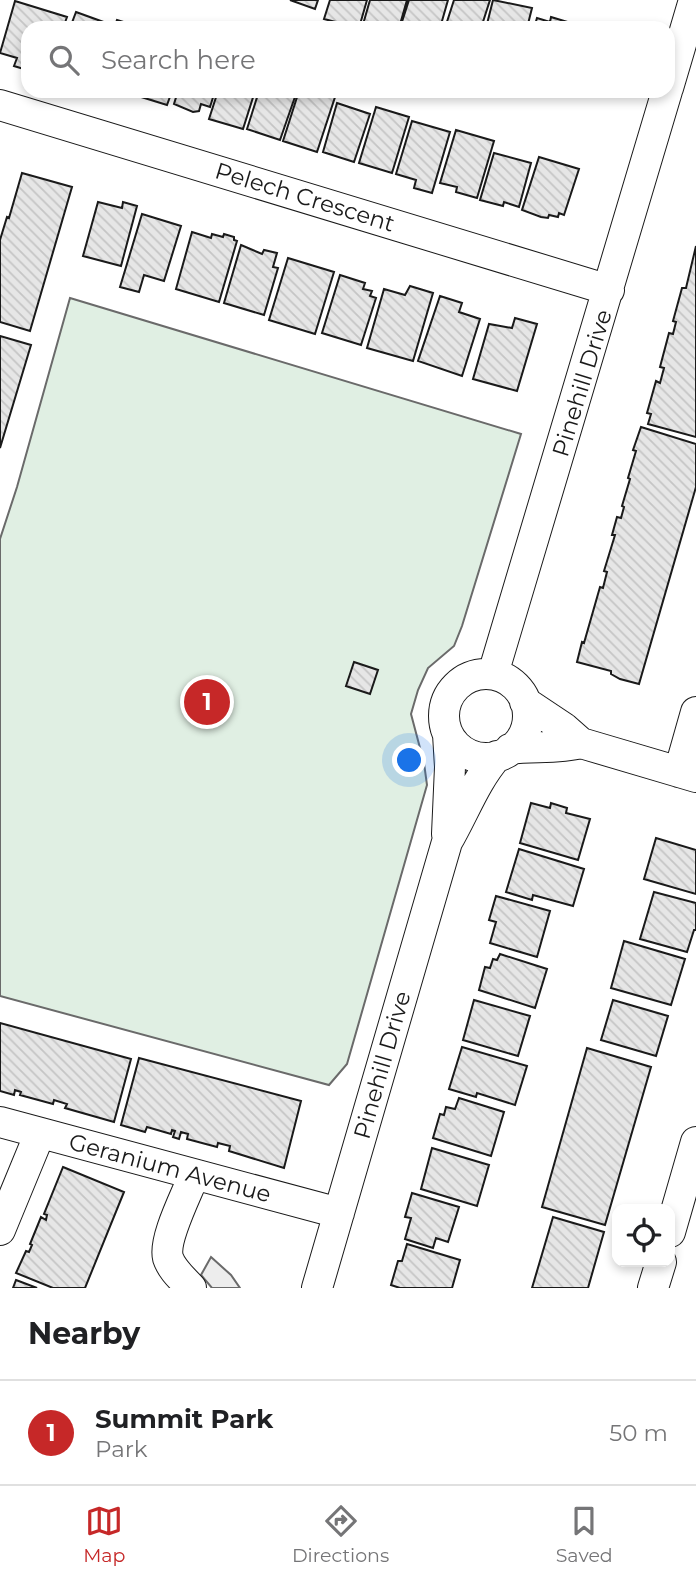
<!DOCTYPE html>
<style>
body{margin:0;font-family:Montserrat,sans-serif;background:#f6f6f6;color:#202124}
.controls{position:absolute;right:21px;bottom:21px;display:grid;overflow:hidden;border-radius:14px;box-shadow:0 4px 10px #0003}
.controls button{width:63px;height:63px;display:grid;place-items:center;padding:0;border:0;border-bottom:2px solid #e0e0e0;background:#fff;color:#202124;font:35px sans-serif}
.you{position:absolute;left:410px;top:761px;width:24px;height:24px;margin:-18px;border:5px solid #fff;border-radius:50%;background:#1a73e8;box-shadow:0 0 0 10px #1a73e833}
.badge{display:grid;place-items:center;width:46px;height:46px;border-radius:50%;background:#c62828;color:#fff;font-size:23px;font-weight:700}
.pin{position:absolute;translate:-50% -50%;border:4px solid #fff;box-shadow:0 2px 7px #0006}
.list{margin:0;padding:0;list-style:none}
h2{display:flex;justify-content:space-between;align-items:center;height:91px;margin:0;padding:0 28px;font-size:30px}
h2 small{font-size:23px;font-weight:400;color:#757577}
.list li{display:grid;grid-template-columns:46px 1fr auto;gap:21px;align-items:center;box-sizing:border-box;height:105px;padding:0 28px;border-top:2px solid #e0e0e0}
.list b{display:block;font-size:26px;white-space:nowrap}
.list p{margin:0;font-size:23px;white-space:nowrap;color:#757577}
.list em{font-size:23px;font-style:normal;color:#757577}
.icon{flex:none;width:38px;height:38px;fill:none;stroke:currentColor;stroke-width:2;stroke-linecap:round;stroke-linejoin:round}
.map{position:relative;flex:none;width:696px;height:1288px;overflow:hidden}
.search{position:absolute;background:#fff;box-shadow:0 4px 10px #0003;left:21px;right:21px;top:21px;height:77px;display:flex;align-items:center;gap:18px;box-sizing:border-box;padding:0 24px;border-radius:21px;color:#757577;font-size:26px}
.sheet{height:196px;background:#fff}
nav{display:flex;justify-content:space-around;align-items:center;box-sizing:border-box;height:98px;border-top:2px solid #e0e0e0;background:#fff;font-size:19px;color:#757577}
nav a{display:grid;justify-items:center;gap:4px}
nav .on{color:#c62828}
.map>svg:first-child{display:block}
.park{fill:#e0efe3;stroke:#6a6a6a;stroke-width:2}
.parking{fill:#ededed;stroke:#6a6a6a;stroke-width:2}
.building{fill:url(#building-back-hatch);stroke:#1a1a1a;stroke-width:2}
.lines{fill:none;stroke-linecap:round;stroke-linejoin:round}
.minor-casing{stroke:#1a1a1a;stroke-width:32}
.minor{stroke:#fff;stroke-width:30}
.labels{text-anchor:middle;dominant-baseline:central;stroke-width:5;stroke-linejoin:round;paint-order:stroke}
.street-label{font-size:23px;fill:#1a1a1a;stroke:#fff}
</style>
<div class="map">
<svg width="696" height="1288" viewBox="0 0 696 1288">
<defs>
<pattern id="building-back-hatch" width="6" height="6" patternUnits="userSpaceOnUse" patternTransform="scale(1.75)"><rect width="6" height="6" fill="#e6e6e6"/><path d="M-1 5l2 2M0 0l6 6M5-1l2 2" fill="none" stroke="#c5c5c5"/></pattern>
</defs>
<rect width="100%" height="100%" fill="#fff"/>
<path class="park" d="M70,298l451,136 -59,192 -8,20 -26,22 -10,22 -7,24 13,49 3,22 -80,279 -18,21 -329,-89v-457l17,-52z"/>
<path class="parking" d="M211,1257l20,18 9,13h-28l-11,-13z"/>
<path class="building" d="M290,0h28l-3,9z
M330,0h37l-8,28 -35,-9z
M370,0h37l-8,28h-37z
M409,0h39l-8,28h-40z
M454,0h36l-9,28h-36z
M493,0l39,8 -5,20h-41z
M15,1l52,16 -4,11h-35l-1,42 -13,-4 3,-8 -17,-5z
M76,12l33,12 -1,4h-38z
M551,17l23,7 -1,4h-39l3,-10 13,4z
M117,20l26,8h-29z
M139,91h-1h34l-5,14 -29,-9z
M178,91h37l-5,16 -9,-3 -2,7 -6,1 -19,-8z
M218,91h37l-12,38 -34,-10z
M259,91h38l-17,49 -33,-11z
M299,91h29l8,3 -19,58 -34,-11z
M337,103l33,11 -16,48 -31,-10z
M376,107l33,10 -17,56 -33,-10z
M412,121l38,11 -18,61 -18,-5 2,-8 -20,-6z
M456,130l38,11 -17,57 -21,-6 1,-5 -17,-4z
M494,153l37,10 -12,44 -15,-5 -1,4 -23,-6z
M539,157l40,12 -15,46 -5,-2 -1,4 -9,-2 -1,3 -7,-1 -19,-7z
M22,173l50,14 -42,144 -30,-9v-82l7,-23 2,1z
M98,202l24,6 1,-6 14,4 -16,60 -38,-10z
M142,214l39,12 -17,55 -20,-6 -5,17 -19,-5z
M192,232l19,6 1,-4 11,3 1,-3 10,3v3l3,1 -18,61 -43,-13z
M241,245l21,9 2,-4 13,3 -4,14 5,1 -14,47 -40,-12z
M696,246v191l-48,-13 3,-10 -4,-1 9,-32 4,2 4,-15 -4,-1 9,-34 4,1 3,-12 -3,-1 9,-33h4z
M288,258l46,14 -19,62 -46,-14z
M340,275l25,8 -2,6 9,2 -2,5 6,2 -15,47 -39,-12z
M410,286l23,7 -20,68 -46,-13 17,-59 21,6z
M440,296l22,7 -3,9 21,7 -18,57 -44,-15z
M515,318l22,6 -20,67 -44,-12 16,-55 23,4z
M0,336l31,9 -31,103z
M641,427l55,17v43l-57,197 -19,-5 -9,-5v-3l-34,-9 5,-20 2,1 16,-56 3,1 4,-16 -3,-1 11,-36h-3l5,-18 4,1 3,-11 -2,-1 8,-27 -2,-1 8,-27 -3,-1z
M354,662l24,8 -8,24 -24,-8z
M531,803l19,5 1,-5 16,5 -1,5 24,6 -12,41 -58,-17z
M656,838l40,12v44l-52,-15z
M519,849l65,20 -11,37 -40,-11 -1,5 -26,-8z
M654,892l42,11v27h-2l-7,22 -47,-13z
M496,896l54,15 -13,46 -47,-14 6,-21 -7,-2z
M624,941l61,18 -14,46 -60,-17z
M500,954l47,15 -12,39 -56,-18 6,-23 5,1 3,-9 4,1z
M474,1000l56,16 -12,40 -55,-16z
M613,1000l55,16 -12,40 -55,-16z
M0,1023l131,36 -17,63 -49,-14 2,-4 -13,-4 -1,4 -33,-9 1,-3 -6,-2 -1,5 -14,-4z
M462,1047l65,19 -12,39 -38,-12 -1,4 -27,-8z
M587,1048l64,19 -46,158 -63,-18z
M139,1058l162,43 -17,67 -55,-17 1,-5 -12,-3 -1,4 -30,-8 1,-5 -7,-2 -2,7 -6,-2 2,-6 -3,-1 -1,4 -24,-7 -2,5 -24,-7z
M459,1098l45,14 -13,44 -58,-18 7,-24 4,1 2,-8 9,2z
M432,1148l57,17 -12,41 -56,-17z
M63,1167l61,25 -39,96h-32l-37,-15 10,-22 3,1 3,-7 -2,-1 11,-27 5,3 1,-5 -3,-1z
M412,1193l47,14 -11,35 -12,-4 -3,10 -28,-9 6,-21 -6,-1z
M553,1217l51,15 -16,56h-56z
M407,1244l53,16 -8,28h-52l-9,-3 7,-24h4z
M16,1280l21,8h-24z"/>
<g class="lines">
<g class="minor-casing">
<path id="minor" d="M668,88l26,-88
M0,105l609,185
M493,674l174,-583
M444 716a42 42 0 1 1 84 0a42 42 0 1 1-84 0Z
M525,702l39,26 17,15 115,34
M510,749c24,-3 48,0 71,-6
M679,772l17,-60
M447,834l3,-67 -2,-33
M0,1122l339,91
M0,1230l40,-97
M670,1232l26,-90
M191,1288c-8,-9 -19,-18 -23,-30 -5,-19 19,-64 26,-83
M317,1288l130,-446c17,-29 28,-61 50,-86
M653,1288l8,-26"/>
</g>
<use href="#minor" class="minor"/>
</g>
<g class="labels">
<g class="street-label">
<text transform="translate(305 197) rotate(17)">Pelech Crescent</text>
<text transform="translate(582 383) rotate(-73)">Pinehill Drive</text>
<text transform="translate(382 1065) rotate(-74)">Pinehill Drive</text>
<text transform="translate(170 1168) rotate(15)">Geranium Avenue</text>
</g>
</g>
</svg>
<div class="controls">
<button><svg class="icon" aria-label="locate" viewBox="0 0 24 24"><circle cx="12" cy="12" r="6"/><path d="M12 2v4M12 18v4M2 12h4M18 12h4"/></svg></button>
</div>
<div class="you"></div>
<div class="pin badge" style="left:207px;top:702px">1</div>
<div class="search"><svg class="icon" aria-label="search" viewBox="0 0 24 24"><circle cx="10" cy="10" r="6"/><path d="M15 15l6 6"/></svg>Search here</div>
</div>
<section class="sheet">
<h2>Nearby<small></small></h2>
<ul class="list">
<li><span class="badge">1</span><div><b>Summit Park</b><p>Park</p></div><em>50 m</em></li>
</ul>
</section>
<nav>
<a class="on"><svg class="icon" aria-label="map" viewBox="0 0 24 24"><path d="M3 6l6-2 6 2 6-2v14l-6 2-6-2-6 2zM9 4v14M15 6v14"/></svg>Map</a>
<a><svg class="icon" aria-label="directions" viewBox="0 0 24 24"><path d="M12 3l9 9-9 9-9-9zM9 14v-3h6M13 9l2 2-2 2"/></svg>Directions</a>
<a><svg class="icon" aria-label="saved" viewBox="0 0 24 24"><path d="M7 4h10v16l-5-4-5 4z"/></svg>Saved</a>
</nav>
